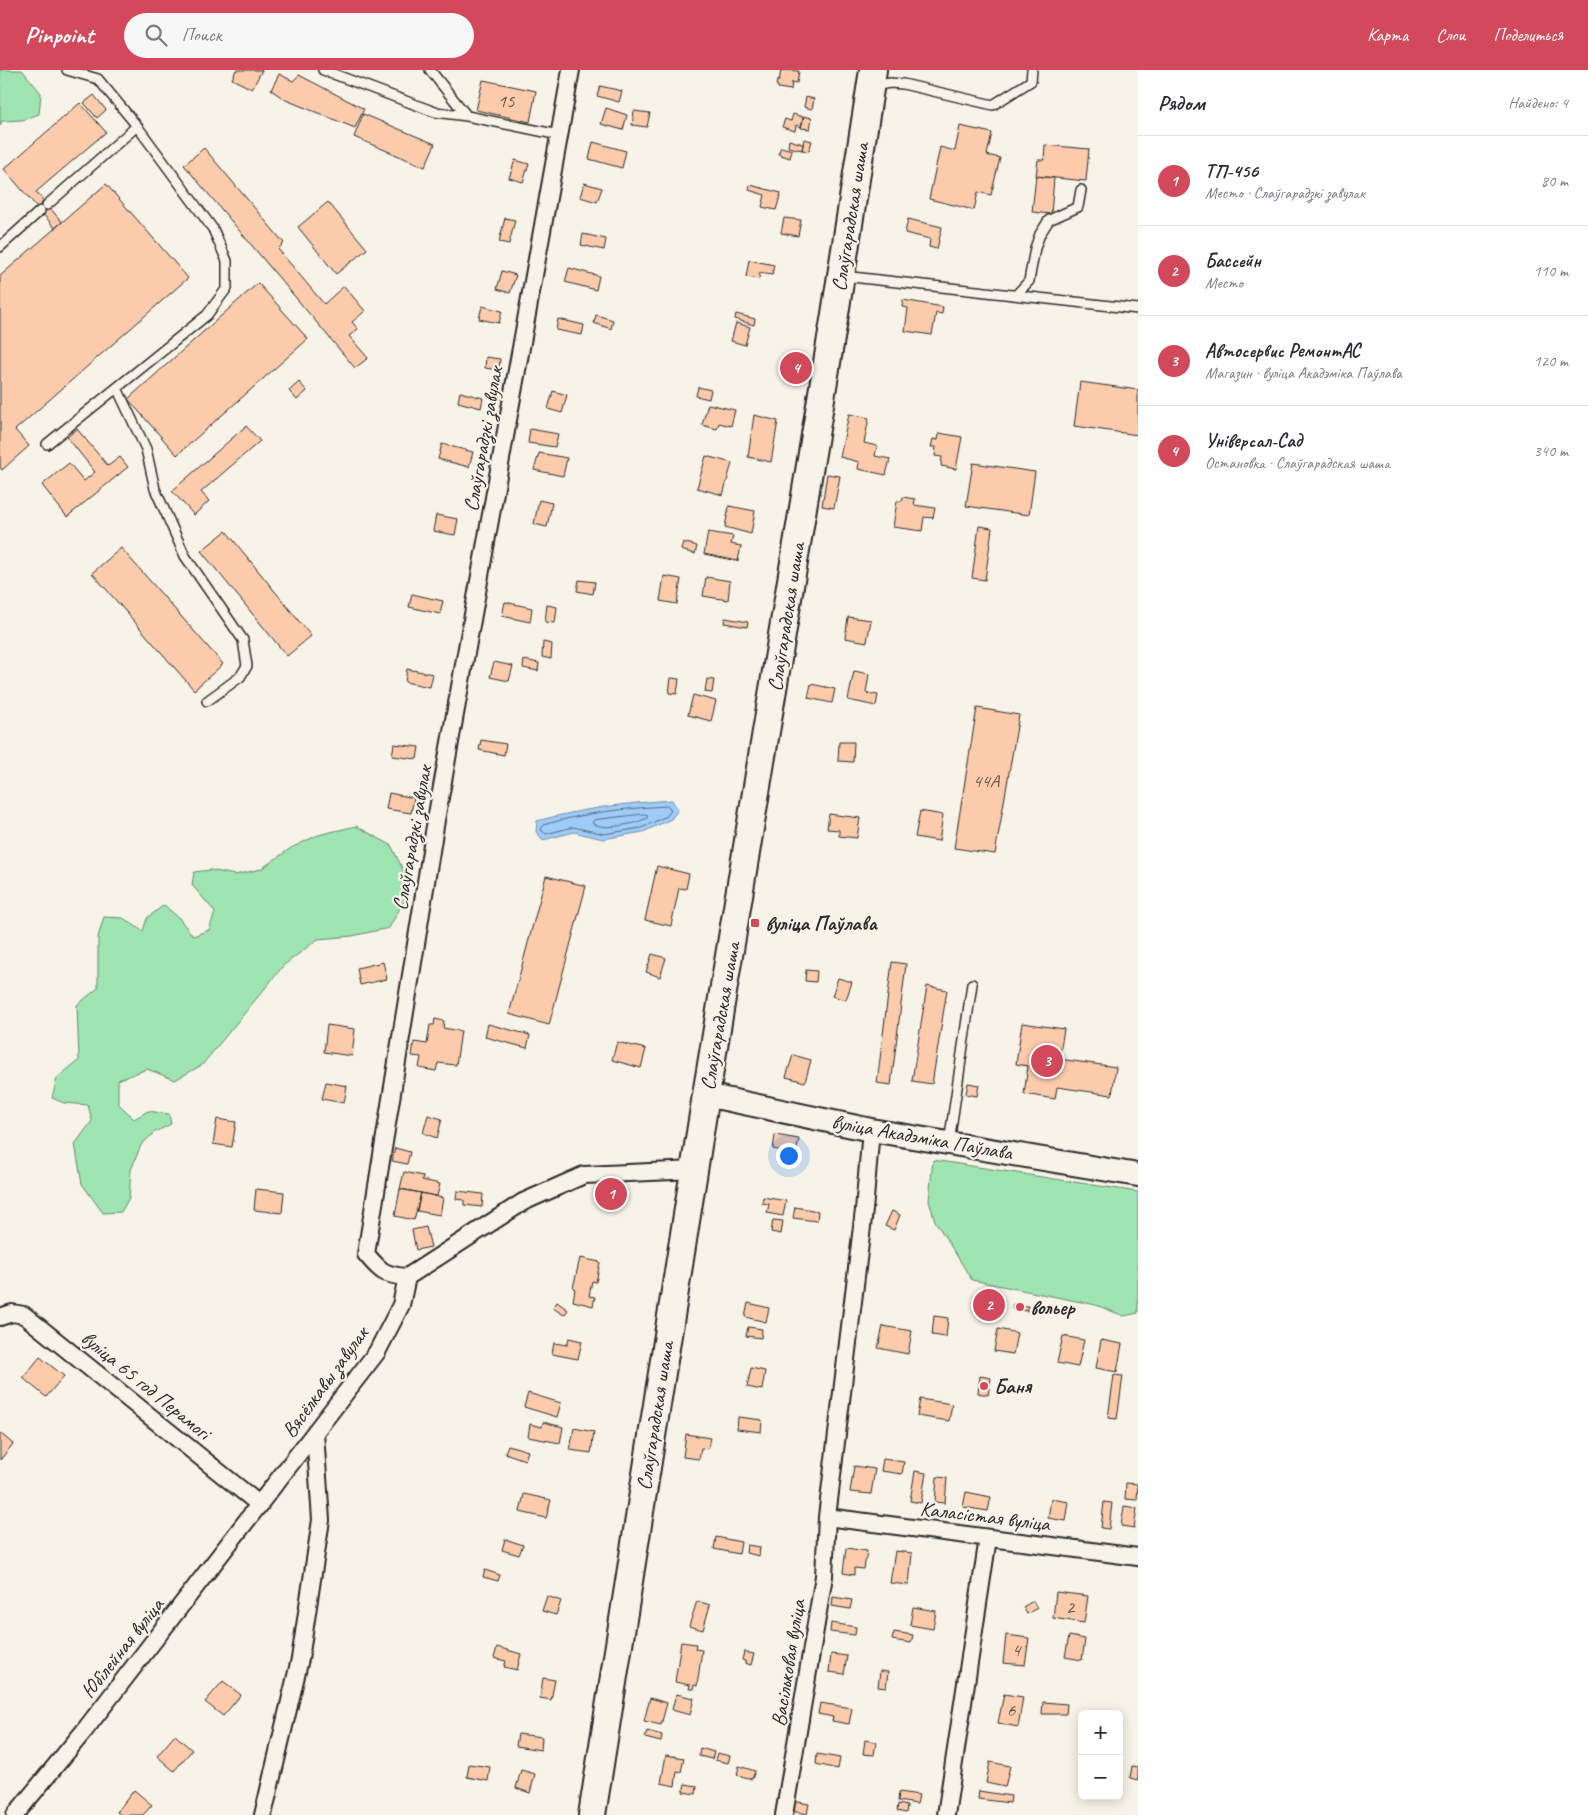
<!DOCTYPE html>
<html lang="ru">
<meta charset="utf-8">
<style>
body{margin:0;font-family:Caveat,sans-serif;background:#f7f7f7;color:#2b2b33}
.controls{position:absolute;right:15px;bottom:15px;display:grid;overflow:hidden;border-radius:8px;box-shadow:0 2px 12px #0003}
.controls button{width:45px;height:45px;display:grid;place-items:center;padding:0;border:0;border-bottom:1px solid #e1e1e2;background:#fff;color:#2b2b33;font:25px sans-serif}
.you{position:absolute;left:788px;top:1085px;width:18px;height:18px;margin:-12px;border:4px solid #fff;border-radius:50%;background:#1a73e8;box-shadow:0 0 0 8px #1a73e833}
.badge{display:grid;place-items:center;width:32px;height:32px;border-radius:50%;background:#d1495b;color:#fff;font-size:16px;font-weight:700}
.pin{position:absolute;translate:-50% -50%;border:2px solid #fff;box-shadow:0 1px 5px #0006}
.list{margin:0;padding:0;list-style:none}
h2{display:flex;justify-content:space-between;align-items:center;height:65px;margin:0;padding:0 20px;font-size:21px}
h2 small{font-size:16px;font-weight:400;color:#7c7c81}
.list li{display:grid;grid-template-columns:32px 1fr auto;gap:15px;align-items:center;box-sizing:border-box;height:90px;padding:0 20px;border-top:1px solid #e1e1e2}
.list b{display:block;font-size:19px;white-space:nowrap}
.list p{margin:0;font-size:16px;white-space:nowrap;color:#7c7c81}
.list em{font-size:16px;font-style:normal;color:#7c7c81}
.icon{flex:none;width:28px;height:28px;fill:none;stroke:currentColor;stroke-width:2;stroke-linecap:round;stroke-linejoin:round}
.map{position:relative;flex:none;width:1138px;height:1745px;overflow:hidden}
header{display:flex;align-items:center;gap:30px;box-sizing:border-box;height:70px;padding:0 25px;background:#d1495b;color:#fff}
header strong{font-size:24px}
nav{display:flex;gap:28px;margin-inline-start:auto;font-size:18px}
.search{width:350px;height:45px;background:#f7f7f7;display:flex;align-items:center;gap:12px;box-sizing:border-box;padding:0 18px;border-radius:28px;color:#7c7c81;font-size:19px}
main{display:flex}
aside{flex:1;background:#fff}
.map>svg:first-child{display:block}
.green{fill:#9fe5b2;stroke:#65886e}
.water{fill:#9eccf9;stroke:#708ca7}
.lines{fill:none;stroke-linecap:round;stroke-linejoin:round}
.shore{stroke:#596b7d;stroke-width:1}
.building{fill:#fccbac;stroke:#2b2b2b}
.lane-casing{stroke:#2b2b2b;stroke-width:12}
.street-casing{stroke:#2b2b2b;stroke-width:20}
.secondary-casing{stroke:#2b2b2b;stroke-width:26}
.primary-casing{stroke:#2b2b2b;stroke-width:30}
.lane{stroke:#f7f3e8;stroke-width:9}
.street{stroke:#f7f3e8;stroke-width:16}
.secondary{stroke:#f7f3e8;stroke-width:22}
.primary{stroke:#f7f3e8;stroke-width:26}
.poi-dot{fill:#d1495b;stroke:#f7f3e8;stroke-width:2}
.labels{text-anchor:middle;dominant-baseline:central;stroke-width:4.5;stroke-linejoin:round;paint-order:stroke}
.number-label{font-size:19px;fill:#5f534b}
.street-label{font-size:21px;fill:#2b2b2b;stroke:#f7f3e8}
.poi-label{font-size:21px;font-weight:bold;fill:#2b2b2b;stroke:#f7f3e8;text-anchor:start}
</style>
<header>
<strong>Pinpoint</strong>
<div class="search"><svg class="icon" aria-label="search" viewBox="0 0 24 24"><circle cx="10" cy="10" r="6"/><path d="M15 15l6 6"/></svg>Поиск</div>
<nav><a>Карта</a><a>Слои</a><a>Поделиться</a></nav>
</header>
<main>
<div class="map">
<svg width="1138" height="1745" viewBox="0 0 1138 1745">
<rect width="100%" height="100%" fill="#f7f3e8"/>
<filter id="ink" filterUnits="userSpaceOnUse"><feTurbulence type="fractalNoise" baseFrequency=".02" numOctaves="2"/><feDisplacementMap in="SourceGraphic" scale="10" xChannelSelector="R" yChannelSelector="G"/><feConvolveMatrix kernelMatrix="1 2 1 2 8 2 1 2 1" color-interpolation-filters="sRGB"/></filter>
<g filter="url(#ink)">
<path class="green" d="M0,0h22l19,23 -2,21 -17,6 -20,1 -2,5z
M356,756l35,19 13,27 1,27 -16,29 -37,8 -34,3 -34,26 -82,100 -27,15 -28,-11 -29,11v23l16,16 14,-8 21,3 2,10 -16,8 -14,13 -10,25 -2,28 -8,14 -18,1 -21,-29 -7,-40 17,-23 -4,-16 -24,-2 -12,-5 5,-20 22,-18 -2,-55 21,-17v-51l6,-20 19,1 20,13 4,-13 17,-13 15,13 14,18 16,-6 6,-18 -23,-27 2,-13 17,-2 24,5 26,-6 30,-21 27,-13z
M933,1090l205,32v121l-14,3 -28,-11 -124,-25 -37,-59 -6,-21z"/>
<path class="water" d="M672,730l6,10 -7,9 -28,13 -40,7 -29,-7 -31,8 -7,-8 1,-11c44,-12 89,-18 135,-21z"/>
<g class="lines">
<path class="shore" d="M668,736l3,4 -4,6 -26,12 -37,6 -31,-7 -27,7 -5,-4 2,-5c40,-12 83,-17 125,-19z
M645,744l3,1 -1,3c-11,6 -44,13 -55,5l2,-3z"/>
</g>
<path class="building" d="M236,0h26l-10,19 -20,-10z
M781,0l18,1 -2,12 -5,-1 -1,8 -13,-2v-2l-2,-1 1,-4h2z
M279,4l14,7 6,-6 65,34 -9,19 -69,-28 -15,-10z
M483,10l53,11 -6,31 -54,-12z
M600,16l22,5 -3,11 -22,-6z
M94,25l12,15 -9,8 -13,-15z
M806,27l8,2 -2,10 -8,-2z
M80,33l26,29 -70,60 26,30 -7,6 -51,-59z
M606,38l21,7 -4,15 -22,-6z
M634,41l16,2 -3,14 -15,-2z
M363,44l72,30 -10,23 -71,-30z
M793,44l10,3 -2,10 -5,-2 -1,6 -13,-4 3,-8 6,2z
M804,46l8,2 -2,11 -9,-1z
M960,56l32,7 -5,22 13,3 -9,37 -13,-3 -4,18 -45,-11 11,-52 15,4z
M804,69l8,2 -3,10 -7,-1z
M789,70l14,4 -1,6 -14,-3z
M593,72l33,9 -4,17 -33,-9z
M1045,75l44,4 -3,32 -50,-5 2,-16h6z
M781,77l11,3 -2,8 -12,-4z
M204,78l80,95 -6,6 46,55 20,-18 21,25 -13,11 6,7 -9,7 19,22 -13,10 -171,-203z
M515,90l14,4 -6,18 -14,-4z
M1036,106l18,2 -3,36 -19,-2z
M584,113l18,5 -5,14 -17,-5z
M106,114l82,94 -173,152 14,16 -27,24 -2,-3v-191z
M750,115l31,8 -5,17 -14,-3 3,-12 -16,-5z
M328,132l39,47 -31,25 -38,-47z
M505,148l10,2 -6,24 -10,-2z
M784,148l17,2 -3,16 -17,-3z
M908,149l34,8 -5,22 -8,-2 1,-8 -25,-6z
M583,164l23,5 -2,11 -23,-5z
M749,190l25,5 -2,10 -12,-2 -1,6 -13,-2z
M569,198l30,8 -3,14 -31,-8z
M502,201l14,4 -6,18 -13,-4z
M258,213l50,56 -131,116 -49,-56z
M903,230l40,7 -1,7 -6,-1 -4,22 -27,-4 3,-23 -6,-1z
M482,236l20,5 -3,12 -20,-4z
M736,244l19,5 -1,6 -19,-6z
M596,245l17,5 -2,9 -17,-6z
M558,249l26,6 -2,10 -26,-5z
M736,253l14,4 -5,18 -14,-4z
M486,287l14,2 -1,11 -14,-2z
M299,312l8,9 -10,9 -8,-9z
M1080,312l58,8v45l-64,-9z
M698,317l13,3 -2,9 -13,-3z
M553,321l14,4 -5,18 -14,-4z
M460,322l23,6 -2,10 -23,-6z
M708,334l27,6 -4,16 -12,-3 -2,6 -15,-4z
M849,344l20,4 -5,25 13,3 -2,10 15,3 -4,16 -28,-6 1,-7 -19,-5z
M754,345l24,6 -7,41 -23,-5z
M246,356l14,15 -59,51 8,9 -15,14 -22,-24z
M77,359l31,37 12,-9 8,10 -61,50 -25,-32 27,-22 15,18 11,-9 -28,-35z
M530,359l28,5 -3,13 -27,-4z
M939,363l23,4 -6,32 -15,-3 1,-9 -7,-1 1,-9h-5l2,-8 5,1z
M442,374l31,8 -4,15 -31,-8z
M539,383l28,5 -4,18 -29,-6z
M706,386l26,7 -9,32 -26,-7z
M973,393l62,9 -6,43 -63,-9z
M827,404l13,2 -6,32 -12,-2z
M903,427l12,2 -1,6 21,3 -2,10 -9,-1 -2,14 -29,-4 4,-26h5z
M539,430l13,3 -5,24 -13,-3z
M729,436l26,5 -4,23 -26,-7z
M436,445l22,4 -3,16 -22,-4z
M979,456l13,2 -7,52 -13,-2z
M226,461l85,105 -24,20 -86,-105z
M708,462l25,4 -2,8 10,2 -3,15 -34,-7z
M683,472l14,4 -2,8 -14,-4z
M121,478l102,116 -29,26 -102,-117z
M664,506l17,3 -4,25 -17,-3z
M706,507l24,4 -2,19 -25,-4z
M579,510l16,2 -2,12 -16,-3z
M412,524l31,7 -3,13 -31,-7z
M505,532l27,6 -2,14 -28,-6z
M547,535l10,2 -2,16 -10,-1z
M848,547l23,3 -4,22 -22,-4z
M725,548l23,4 -1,5 -23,-4z
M543,572l9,2 -1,15 -9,-2z
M524,590l15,3 -1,8 -15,-3z
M494,592l19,4 -4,15 -19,-4z
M407,599l26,5 -3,13 -25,-5z
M854,601l15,3 -3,19 12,2 -2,11 -28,-6z
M671,608l8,1 -2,15 -8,-1z
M707,609l7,1 -2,13 -7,-1z
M811,614l24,5 -3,14 -24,-5z
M693,625l23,6 -5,20 -23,-6z
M977,638l42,7 -24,139 -41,-6z
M481,670l25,4 -2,11 -25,-5z
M839,672h15l-1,20 -15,-1z
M394,674l25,3 -2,12 -25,-3z
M389,723l25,5 -3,15 -25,-4z
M920,741l23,4 -4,26 -24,-4z
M829,744l31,4 -3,20 -18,-2v-6l-12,-1z
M657,796l32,8 -3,15 -7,-1 -8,38 -26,-6z
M546,806l40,10 -37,139 -40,-11z
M652,884l14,4 -6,19 -14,-5z
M383,892l4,17 -27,6 -3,-17z
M892,892l14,2 -15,121 -14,-2z
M806,900l11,1 -1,11 -11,-1z
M838,908l14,4 -6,18 -14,-4z
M927,916l20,4 -15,94 -20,-3z
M435,949l9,2 -1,7 18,3 -5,34 -18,-2 -2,8 -17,-3 2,-11 -9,-1 2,-14 13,2 3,-19h4z
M1022,953l42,6 -5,30 57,8 -4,28 -55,-8 -2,12 -31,-5 4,-28 -12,-2z
M488,954l42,11 -3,13 -42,-11z
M327,955l28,4 -3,27 -28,-4z
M617,972l29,7 -5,19 -29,-8z
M793,985l18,5 -6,22 -19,-5z
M326,1012l21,4 -3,17 -22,-4z
M968,1013l11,2 -2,11 -11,-2z
M428,1045l14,4 -5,19 -14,-5z
M217,1049l19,3 -4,25 -19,-3z
M775,1065l24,4 -3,15 -23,-5z
M395,1078l15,4 -3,12 -15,-3z
M404,1102l19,4 -1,4 18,4 -3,12 -37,-7z
M606,1117l12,3 -2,10 -12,-2z
M256,1119l28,3 -2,21 -28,-3z
M400,1119l21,4 -7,27 -19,-4z
M457,1121l26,3 -1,13 -18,-2v-5l-8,-1z
M421,1123l22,5 -3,17 -23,-4z
M763,1127l23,4 -3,15 -16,-3 2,-9 -7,-1z
M795,1137l23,4 -1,10 -24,-3z
M892,1141l8,4 -6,15 -9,-4z
M773,1150l10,1 -2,13 -10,-2z
M426,1157l5,20 -15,3 -4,-20z
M580,1188l20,4 -4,20 -4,-1 -3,15 6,1 -2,9 -20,-5 2,-12 -2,-1z
M557,1232l11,8 -4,5 -11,-7z
M748,1233l21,5 -3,14 -21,-5z
M1013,1234l15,2 -1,5 -15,-2z
M934,1246l14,2 -2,19 -14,-2z
M883,1256l29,5 -4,23 -30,-6z
M748,1257l14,2 -1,9 -15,-2z
M998,1259l19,4 -4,21 -19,-3z
M1063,1266l21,4 -6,27 -21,-4z
M569,1268l13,3 -4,18 -26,-5 2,-11 13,2z
M1101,1270l21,4 -5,28 -21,-4z
M40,1287l24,19 -18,21 -23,-19z
M751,1298l14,3 -3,19 -15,-3z
M1114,1305l9,1 -6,43 -9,-1z
M980,1306l11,2 -3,17 -10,-2z
M528,1323l33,10 -4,14 -33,-10z
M920,1329l32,5 -3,17 -32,-5z
M738,1347l24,3 -1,12 -24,-3z
M543,1352l20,5 -3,16 -32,-6 2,-13 12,3z
M574,1358l20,4 -3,21 -21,-3z
M0,1363l13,11 -13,16z
M686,1364l24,4 -2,11 -7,-1 -2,11 -16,-2z
M508,1375l20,6 -3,9 -20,-7z
M883,1389l21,3 -2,12 -21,-3z
M854,1396l21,3 -4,25 -21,-2z
M915,1401l11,2 -5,30 -11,-2z
M937,1407l10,1 -2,25 -10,-1z
M1126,1413l12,1 -1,16 -12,-1z
M966,1422l25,5 -3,14 -25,-4z
M524,1424l27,6 -5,18 -26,-6z
M1051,1429l18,3 -3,19 -18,-3z
M1104,1432l8,1 -3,26 -8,-1z
M1124,1436l13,2 -3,20 -13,-2z
M716,1467l25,5 -2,12 -25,-5z
M505,1469l18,6 -4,10 -17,-5z
M747,1475l13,2 -1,9 -13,-3z
M846,1478l21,3 -3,18 -10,-1v7l-11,-2z
M895,1481l17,2 -3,32 -19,-2z
M485,1500l15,5 -2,6 -15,-4z
M1056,1522l32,4 -4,27 -31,-5z
M547,1526l14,5 -5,14 -14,-4z
M833,1527l19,3 -2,9 -18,-3z
M697,1531l13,4 -7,25 -14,-4z
M1033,1531l4,7 -10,6 -4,-7z
M913,1537l23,4 -3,18 -23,-4z
M831,1553l25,4 -1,8 -25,-3z
M894,1562l19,3 -2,8 -19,-3z
M1006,1565l23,3 -4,27 -22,-2z
M1069,1566l16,3 -3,21 -17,-3z
M681,1572l15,2 -1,5 7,1 -5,36 -3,-1 -1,4h-4l1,-4 -15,-3z
M497,1577l24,7 -4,16 -13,-3 2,-6 -12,-3z
M744,1582l10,2 -3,11 -6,-2v-2l-3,-1z
M831,1584l16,2 -3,18 -15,-2z
M880,1601l8,1 -2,16 -8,-1z
M543,1608l12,2 -4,20 -11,-2z
M223,1611l18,14 -18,21 -18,-14z
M676,1624l18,4 -4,17 -18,-5z
M1004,1624l19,3 -5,30 -20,-4z
M650,1628l17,5 -6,22 -17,-4z
M1043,1632l24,2 -1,10h-24z
M820,1633l32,5 -3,16 -17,-3 1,-4 -15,-3z
M647,1661l15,4 -1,7 -16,-4z
M518,1664l24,3 -1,13 -25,-4z
M175,1665l17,15 -18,21 -17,-15z
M865,1670l11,2 -2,13 -11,-1z
M700,1678l14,4 -2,7 -13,-3z
M717,1683l13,3 -2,7 -13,-3z
M817,1684l23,4 -2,11 -22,-5z
M666,1685l18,3 -3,14 -4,-1 -2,15 -14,-3z
M990,1692l20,4 -5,21 -19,-4z
M469,1694l21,3 -2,14 -21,-4z
M739,1696l16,5 -3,8 -15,-4z
M1132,1696l6,1v13l-8,-2z
M521,1700l14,4 -5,19 -14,-5z
M685,1714l12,2 -1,8 -13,-2z
M134,1720l18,15 -9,10h-22l-4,-3z
M979,1721l32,5 -1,7 -32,-4z
M899,1722l20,3 -2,9 -19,-3z
M793,1731l16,3 -2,10 -16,-3z
M898,1734l9,2 -1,7 -9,-2z"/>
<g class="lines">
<g class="lane-casing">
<path id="lane" d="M323,0l112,42 32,4 92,19
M430,0l37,46
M873,16l17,-3 13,1 90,21 38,-24 1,-11
M47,135l90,-79
M0,177l40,-36
M843,206l295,33
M1016,225l13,-14 6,-33 5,-14 9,-14 29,-13 3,-17
M117,318l29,61 9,40 30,67 58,84 4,26 -7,11 -33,24
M47,374l160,-129 20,-27v-27l-14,-32 -76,-103 -39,-47 -31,-9
M949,1073l23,-159"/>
</g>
<g class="street-casing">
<path id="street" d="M571,0l-135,750 -70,434c15,18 18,21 41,23l116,-75 61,-27 111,-5
M0,1247l12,-4 12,2 236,190
M827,1447l311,40
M15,1745l69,-84 293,-379 24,-47 6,-28
M263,1745l37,-156 21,-139 -6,-87
M784,1745l40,-239 3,-59 37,-307 7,-80
M946,1745l42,-277"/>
</g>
<g class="secondary-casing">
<path id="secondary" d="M706,1025l165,35 267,45"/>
</g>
<g class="primary-casing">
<path id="primary" d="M592,1745l114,-720 129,-781 38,-244"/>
</g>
<use href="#lane" class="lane"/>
<use href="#street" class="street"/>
<use href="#secondary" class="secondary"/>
<use href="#primary" class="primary"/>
</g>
</g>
<g class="poi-dot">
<rect x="750" y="848" width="10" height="10" rx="2.5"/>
<circle cx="1020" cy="1237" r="5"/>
<circle cx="984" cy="1316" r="5"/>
</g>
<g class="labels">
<g class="number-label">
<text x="506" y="31">15</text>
<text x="986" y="711">44А</text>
<text x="1070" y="1537">2</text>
<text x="1016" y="1580">4</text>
<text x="1011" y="1640">6</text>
</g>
<g class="street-label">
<text transform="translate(850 147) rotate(-81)">Слаўгарадская шаша</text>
<text transform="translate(483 369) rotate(-80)">Слаўгарадзкі завулак</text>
<text transform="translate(786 547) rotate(-81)">Слаўгарадская шаша</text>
<text transform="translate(412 768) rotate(-80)">Слаўгарадзкі завулак</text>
<text transform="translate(720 946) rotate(-80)">Слаўгарадская шаша</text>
<text transform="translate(922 1067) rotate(10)">вуліца Акадэміка Паўлава</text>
<text transform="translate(325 1312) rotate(-54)">Вясёлкавы завулак</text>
<text transform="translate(146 1315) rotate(39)">вуліца 65 год Перамогі</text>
<text transform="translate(655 1346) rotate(-81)">Слаўгарадская шаша</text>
<text transform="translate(985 1446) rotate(7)">Каласістая вуліца</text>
<text transform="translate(122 1578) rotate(-52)">Юбілейная вуліца</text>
<text transform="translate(788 1593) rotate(-81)">Васільковая вуліца</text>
</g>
<g class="poi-label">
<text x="765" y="853">вуліца Паўлава</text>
<text x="1030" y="1237">вольер</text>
<text x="994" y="1316">Баня</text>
</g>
</g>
</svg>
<div class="controls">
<button>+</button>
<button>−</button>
</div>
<div class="you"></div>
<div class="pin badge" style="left:611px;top:1124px">1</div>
<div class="pin badge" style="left:989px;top:1235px">2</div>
<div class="pin badge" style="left:1047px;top:991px">3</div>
<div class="pin badge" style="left:796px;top:298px">4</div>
</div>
<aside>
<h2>Рядом<small>Найдено: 4</small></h2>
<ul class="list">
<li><span class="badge">1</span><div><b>ТП-456</b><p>Место · Слаўгарадзкі завулак</p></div><em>80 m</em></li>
<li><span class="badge">2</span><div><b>Бассейн</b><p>Место</p></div><em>110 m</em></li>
<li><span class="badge">3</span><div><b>Автосервис РемонтАС</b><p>Магазин · вуліца Акадэміка Паўлава</p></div><em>120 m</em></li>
<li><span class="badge">4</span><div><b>Універсал-Сад</b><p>Остановка · Слаўгарадская шаша</p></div><em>340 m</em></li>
</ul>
</aside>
</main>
